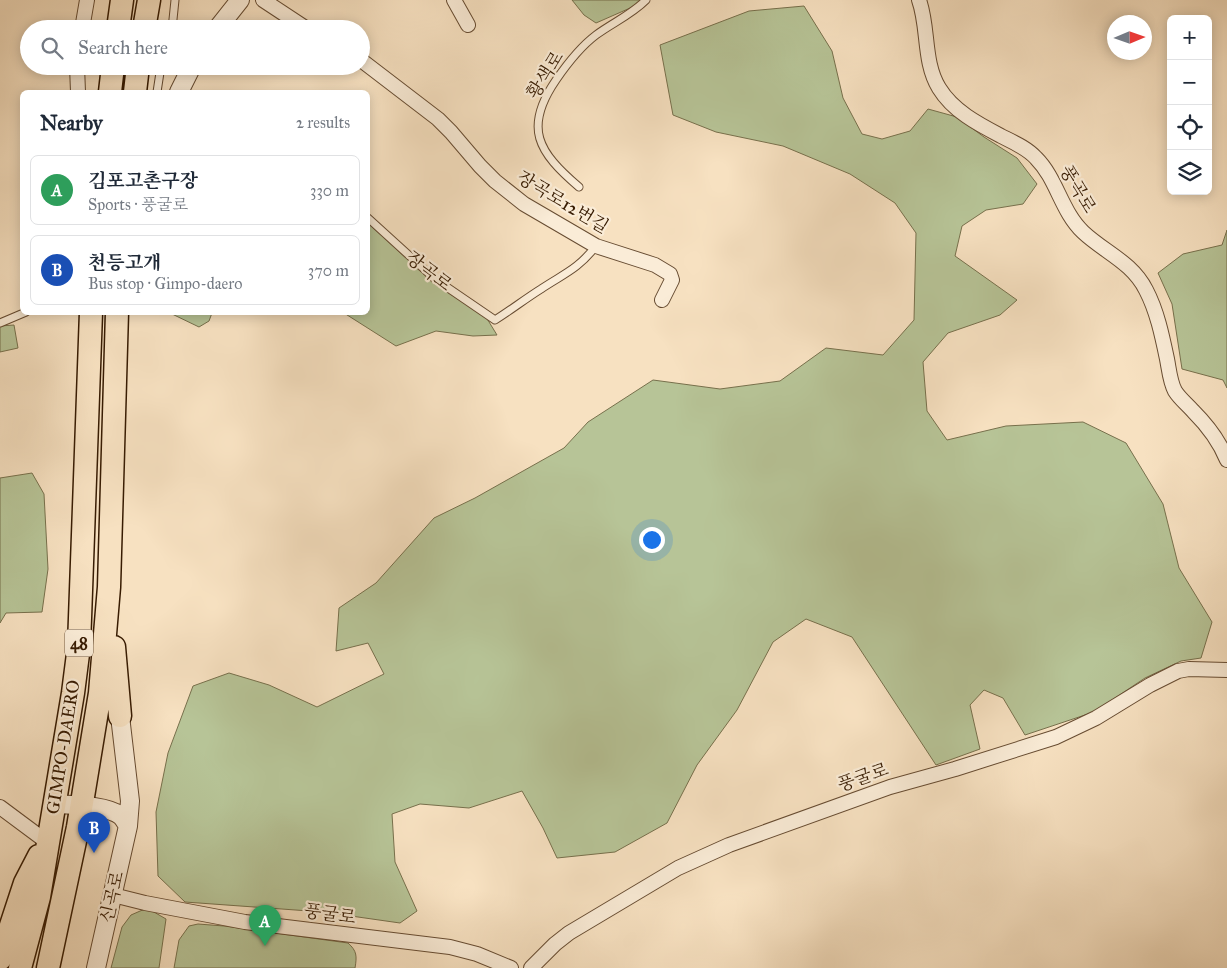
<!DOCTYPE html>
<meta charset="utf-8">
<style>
body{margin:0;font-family:"IM FELL Great Primer","Noto Serif KR",serif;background:#f6f6f7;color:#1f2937}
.controls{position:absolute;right:15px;top:15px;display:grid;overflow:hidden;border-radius:8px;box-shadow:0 2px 12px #0003}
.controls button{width:45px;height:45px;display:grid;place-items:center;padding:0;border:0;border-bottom:1px solid #e0e1e3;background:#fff;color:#1f2937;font:25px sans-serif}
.compass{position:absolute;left:1107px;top:15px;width:45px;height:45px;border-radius:50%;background:#fff;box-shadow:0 2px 12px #0003;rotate:88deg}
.you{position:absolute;left:651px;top:539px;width:18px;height:18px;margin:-12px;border:4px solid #fff;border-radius:50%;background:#1a73e8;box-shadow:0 0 0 8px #1a73e833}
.badge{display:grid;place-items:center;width:32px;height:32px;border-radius:50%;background:#8f2418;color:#fff;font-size:16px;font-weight:700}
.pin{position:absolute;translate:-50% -41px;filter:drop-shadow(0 1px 2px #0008)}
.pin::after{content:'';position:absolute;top:26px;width:18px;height:15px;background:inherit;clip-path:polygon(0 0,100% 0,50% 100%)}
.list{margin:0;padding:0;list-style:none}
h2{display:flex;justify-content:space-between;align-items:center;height:65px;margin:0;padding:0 20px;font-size:21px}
h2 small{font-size:16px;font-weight:400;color:#747a83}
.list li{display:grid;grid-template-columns:32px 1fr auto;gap:15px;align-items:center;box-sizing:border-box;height:70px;margin:0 10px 10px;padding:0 10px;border:1px solid #e0e1e3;border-radius:8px}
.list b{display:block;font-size:19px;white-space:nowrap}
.list p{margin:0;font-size:16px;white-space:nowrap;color:#747a83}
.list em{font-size:16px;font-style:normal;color:#747a83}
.icon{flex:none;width:28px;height:28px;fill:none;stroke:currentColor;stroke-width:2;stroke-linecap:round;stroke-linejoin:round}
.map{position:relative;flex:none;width:1227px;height:968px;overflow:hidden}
.search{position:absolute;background:#fff;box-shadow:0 2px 12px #0003;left:20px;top:20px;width:350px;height:55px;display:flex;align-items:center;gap:12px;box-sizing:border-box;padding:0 18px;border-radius:28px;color:#747a83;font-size:19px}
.panel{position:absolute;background:#fff;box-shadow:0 2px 12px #0003;left:20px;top:90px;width:350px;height:225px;border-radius:8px}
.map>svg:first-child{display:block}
.green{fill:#b7c497;stroke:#77704c}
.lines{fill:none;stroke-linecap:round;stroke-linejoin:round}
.service-casing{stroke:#674c32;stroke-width:9}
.minor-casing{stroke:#674c32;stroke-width:16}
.tertiary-casing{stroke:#674c32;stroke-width:20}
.primary-casing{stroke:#371b02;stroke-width:25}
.service{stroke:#faecd7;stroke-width:7}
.minor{stroke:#faecd7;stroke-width:14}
.tertiary{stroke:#faecd7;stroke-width:18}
.primary{stroke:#f7e1c1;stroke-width:22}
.labels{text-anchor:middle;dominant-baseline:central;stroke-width:4.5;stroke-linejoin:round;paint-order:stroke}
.shield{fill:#faecd7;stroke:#725a42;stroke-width:1}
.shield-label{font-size:16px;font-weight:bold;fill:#371b02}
.street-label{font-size:18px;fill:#371b02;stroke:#faecd7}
</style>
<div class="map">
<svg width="1227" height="968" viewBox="0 0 1227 968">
<rect width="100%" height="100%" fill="#f7e1c1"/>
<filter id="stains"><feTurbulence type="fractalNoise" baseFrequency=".004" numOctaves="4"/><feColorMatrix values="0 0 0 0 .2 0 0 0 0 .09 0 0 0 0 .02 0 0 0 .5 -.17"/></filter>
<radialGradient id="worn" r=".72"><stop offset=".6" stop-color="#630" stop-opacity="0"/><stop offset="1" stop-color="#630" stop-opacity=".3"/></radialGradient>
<path class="green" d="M572,0h68l-3,5 -41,18 -12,-8z
M804,6l28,45 11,47 19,36 20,5 28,-8 18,-22 29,8 27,20 33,21 20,26 -14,20 -37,6 -24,16 -7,30 62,44 -17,15 -52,18 -25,29 4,49 20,29 59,-14 77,-4 43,21 37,61 16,64 33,54 -11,36 -20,3 -36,17 -51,34 -69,23 -22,-37 -19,-8 -14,15 10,44 -44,16 -84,-128 -46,-18 -33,23 -36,68 -40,55 -30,58 -52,29 -58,6 -14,-30 -21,-37 -53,17 -49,-4 -28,10 3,48 22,49 -17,12 -77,-11 -138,-10 -27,-26 -2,-64 12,-59 25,-67 36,-13 40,12 48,22 67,-33 -16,-31 -32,8 3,-43 37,-25 58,-65 41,-20 89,-50 24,-26 65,-42 67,9 60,-8 46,-33 57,7 31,-35 2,-87 -21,-30 -45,-29 -67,-28 -67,-14 -43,-17 -13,-70 89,-34z
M368,223l65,60 53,34 11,18 -24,1 -37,-5 -40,15 -52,-33 24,-1z
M1227,230v158l-4,-8 -41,-11 -10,-65 -14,-31 25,-19 39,-9z
M170,313h42l-3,8 -10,6z
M14,325l4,23 -18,4v-26z
M32,473l12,21 4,75 -6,43 -36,1 -6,10v-145z
M147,908l19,11 -7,49h-48l11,-41 9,-12z
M198,924l26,2 124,17c9,8 9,13 7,25h-181l5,-28 10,-14z"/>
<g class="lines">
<g class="service-casing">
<path id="service" d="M172,29l3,-29
M157,92l4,-26
M579,187c-41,-35 -56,-59 -23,-107 11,-16 24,-33 40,-45 16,-12 35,-20 50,-35
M368,218l67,61 60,41c16,-10 30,-21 46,-31 24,-16 36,-19 55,-43
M0,323l26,-11"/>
</g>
<g class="minor-casing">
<path id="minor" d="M263,0l44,29
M454,0l14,25
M919,0c10,28 4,62 20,88 14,23 39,36 62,48 12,6 26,12 35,22 21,21 25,53 47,74 21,20 49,30 63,58 11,21 16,45 21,69 2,10 3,23 8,32 5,8 12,13 18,20 15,15 26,29 34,49
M82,29l5,-29
M361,60l77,59 13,13 29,34 15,15 29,23 72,42 59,19 15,9 2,6 -10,20
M77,66l1,26
M0,807l47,35
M113,895l32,8 100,19 205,25 27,7 34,14
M531,968l24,-24 14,-11 109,-65 51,-23 161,-58 65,-18 101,-32 40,-19 54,-33 28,-14 11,-2 38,1"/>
</g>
<g class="tertiary-casing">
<path id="tertiary" d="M217,29l23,-29
M179,92l13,-26
M120,716l10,85 -2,25
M54,804c17,1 53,1 67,12 3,3 5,7 7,10l-32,142"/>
</g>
<g class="primary-casing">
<path id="primary" d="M118,29l4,-29
M144,29l5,-29
M110,92l3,-26
M135,92l3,-26
M114,647l6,69
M0,959l25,-76 14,-27
M20,968l19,-71 34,-204 6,-47 12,-334
M48,968l30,-141 22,-134 9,-106 8,-275"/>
</g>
<use href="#service" class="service"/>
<use href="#minor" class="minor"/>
<use href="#tertiary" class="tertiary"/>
<use href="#primary" class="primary"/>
</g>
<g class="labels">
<rect class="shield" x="65" y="629.5" width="28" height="27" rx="4"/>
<g class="shield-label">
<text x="79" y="643">48</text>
</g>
<g class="street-label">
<text transform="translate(545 75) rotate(-58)">황색로</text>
<text transform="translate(1078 189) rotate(59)">풍곡로</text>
<text transform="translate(563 202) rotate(31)">장곡로12번길</text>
<text transform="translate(429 271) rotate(38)">장곡로</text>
<text transform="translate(63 747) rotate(-81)">GIMPO-DAERO</text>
<text transform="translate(863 777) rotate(-19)">풍굴로</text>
<text transform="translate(112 897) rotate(-77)">신곡로</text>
<text transform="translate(330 914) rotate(8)">풍굴로</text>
</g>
</g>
<rect width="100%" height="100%" filter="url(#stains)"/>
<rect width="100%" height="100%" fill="url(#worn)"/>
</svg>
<div class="controls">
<button>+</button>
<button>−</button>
<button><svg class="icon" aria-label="locate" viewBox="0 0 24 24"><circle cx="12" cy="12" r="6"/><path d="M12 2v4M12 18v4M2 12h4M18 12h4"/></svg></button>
<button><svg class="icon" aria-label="layers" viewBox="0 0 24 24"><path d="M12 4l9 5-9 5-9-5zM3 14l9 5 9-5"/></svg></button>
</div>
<svg class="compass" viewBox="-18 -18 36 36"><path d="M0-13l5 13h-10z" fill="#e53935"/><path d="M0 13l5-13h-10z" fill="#747a83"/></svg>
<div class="you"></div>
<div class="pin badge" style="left:265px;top:946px;background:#2e9e5b">A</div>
<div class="pin badge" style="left:94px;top:853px;background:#1a4fb4">B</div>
<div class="search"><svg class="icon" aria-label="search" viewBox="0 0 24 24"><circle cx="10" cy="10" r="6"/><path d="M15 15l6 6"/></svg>Search here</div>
<section class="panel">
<h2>Nearby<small>2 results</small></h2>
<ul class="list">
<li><span class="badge" style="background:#2e9e5b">A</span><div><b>김포고촌구장</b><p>Sports · 풍굴로</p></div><em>330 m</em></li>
<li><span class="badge" style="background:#1a4fb4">B</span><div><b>천등고개</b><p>Bus stop · Gimpo-daero</p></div><em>370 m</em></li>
</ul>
</section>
</div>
